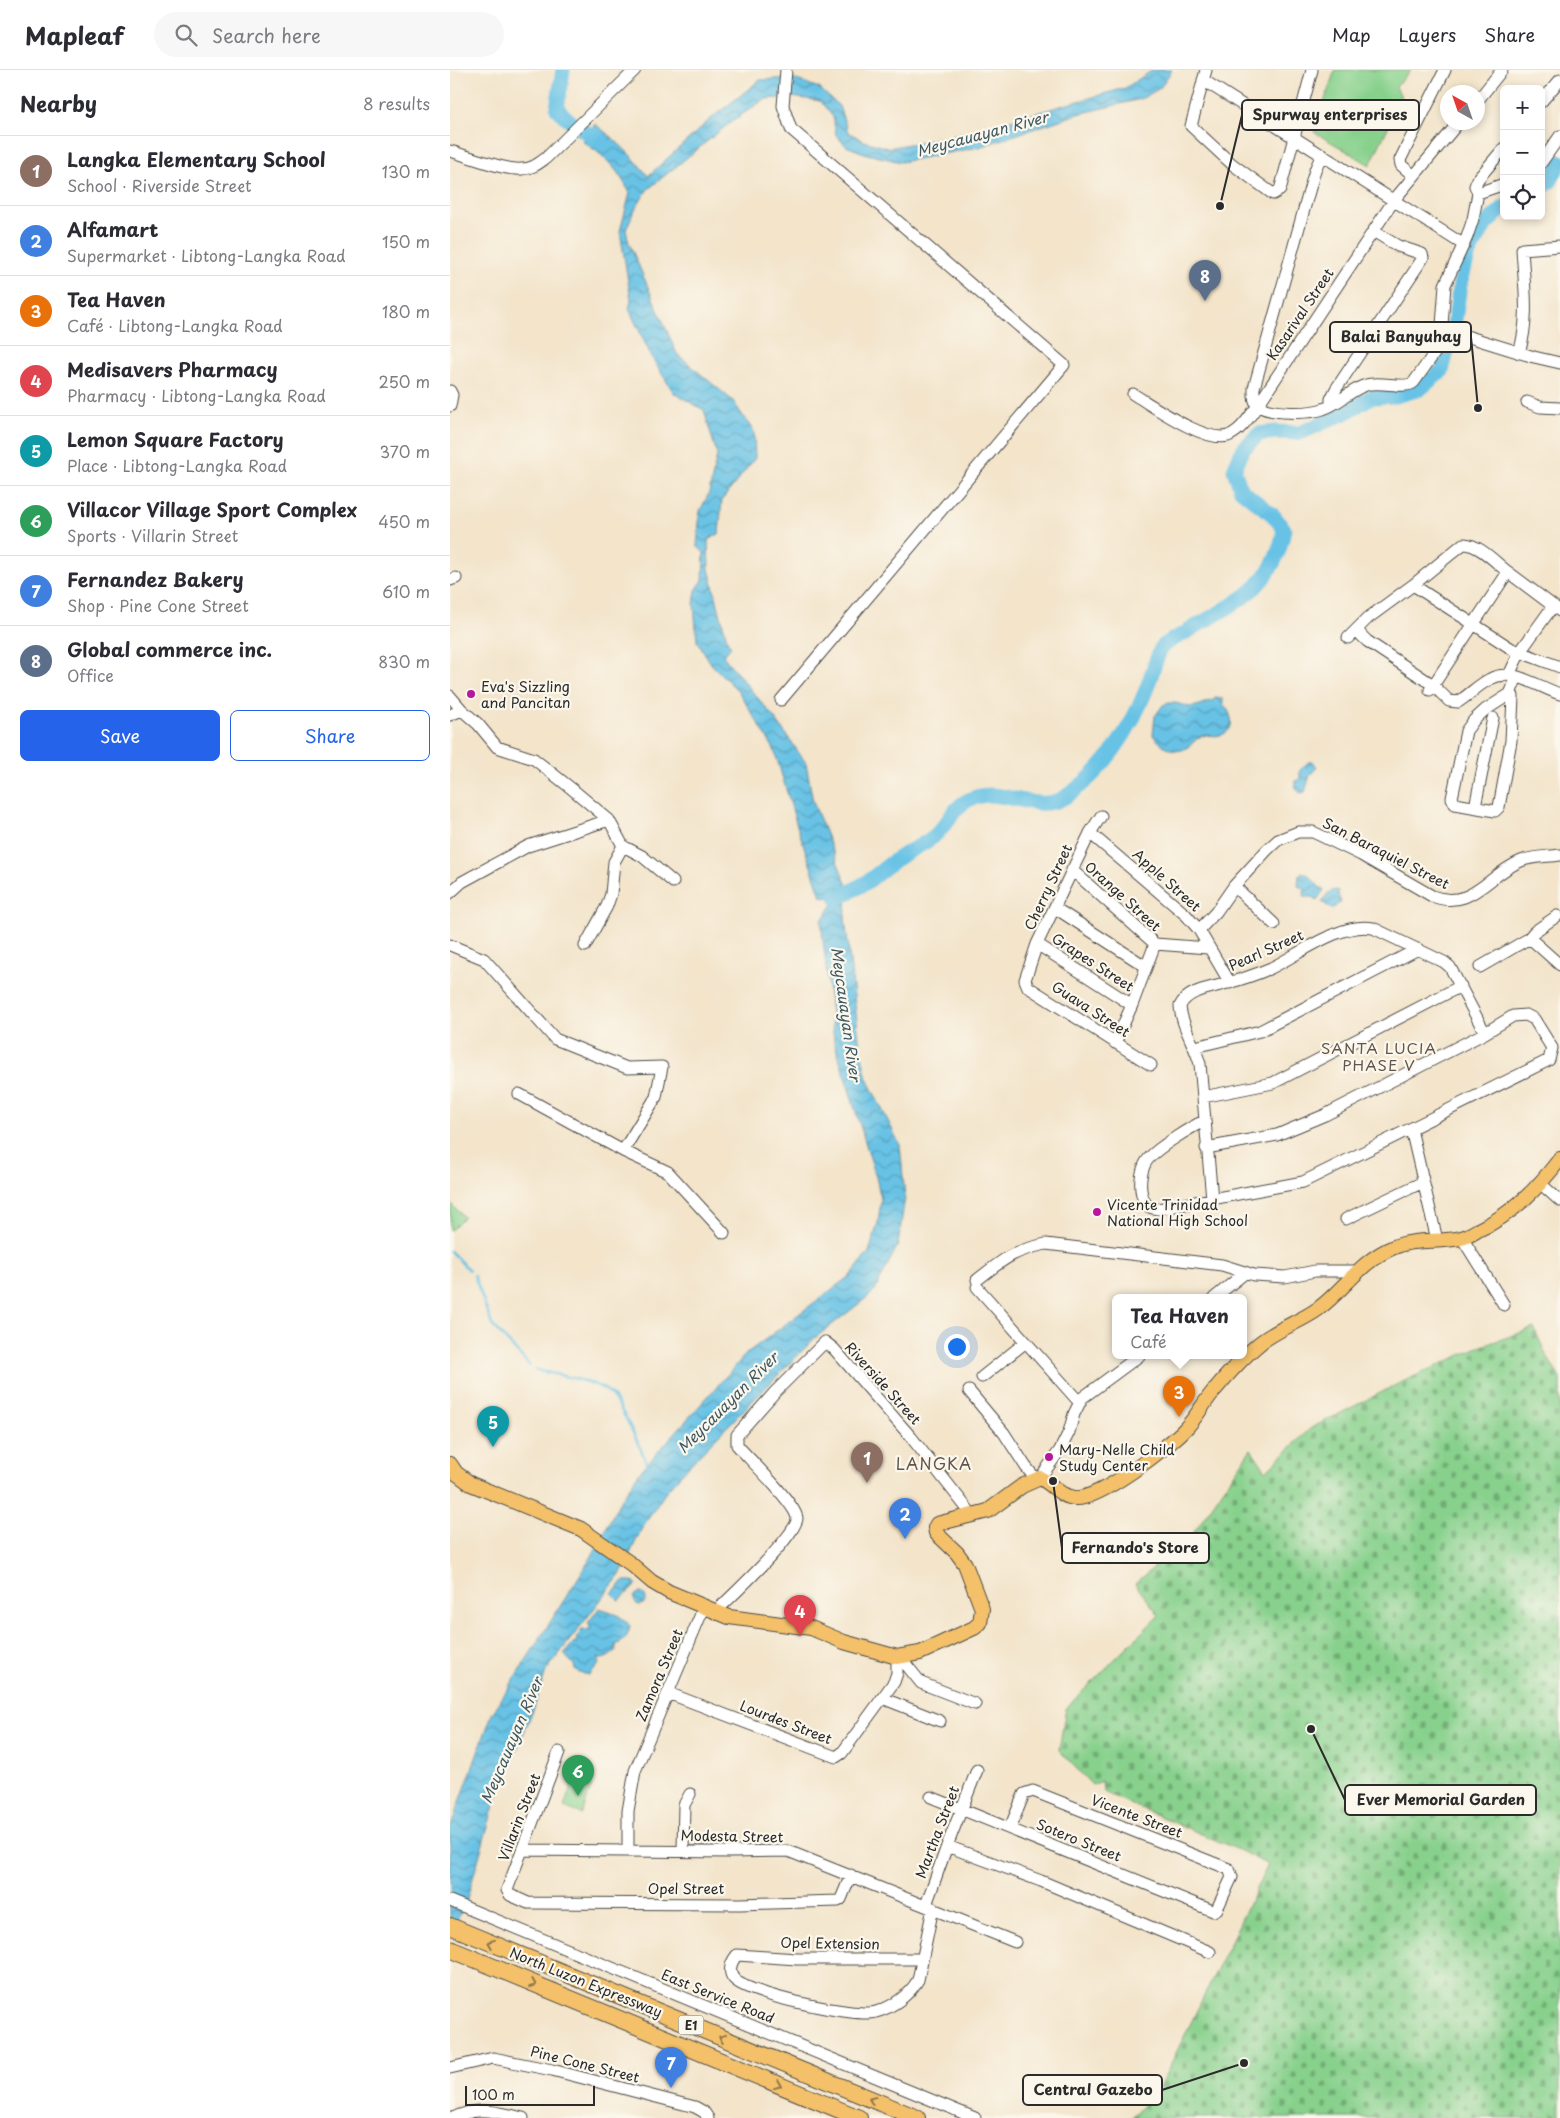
<!DOCTYPE html>
<meta charset="utf-8">
<style>
body{margin:0;font-family:"Playpen Sans",sans-serif;background:#f7f7f7;color:#2b2b33}
.controls{position:absolute;right:15px;top:15px;display:grid;overflow:hidden;border-radius:8px;box-shadow:0 2px 8px #0003}
.controls button{width:45px;height:45px;display:grid;place-items:center;padding:0;border:0;border-bottom:1px solid #e1e1e2;background:#fff;color:#2b2b33;font:25px sans-serif}
.compass{position:absolute;left:990px;top:15px;width:45px;height:45px;border-radius:50%;background:#fff;box-shadow:0 2px 8px #0003;rotate:320deg}
.scale{position:absolute;left:15px;bottom:12px;width:130px;box-sizing:border-box;padding-left:5px;border:2px solid #2b2b2b;border-top:0;font-size:14px;line-height:18px;white-space:nowrap;color:#2b2b2b;-webkit-text-stroke:4px #fbf7ec;paint-order:stroke}
.you{position:absolute;left:506px;top:1276px;width:18px;height:18px;margin:-12px;border:4px solid #fff;border-radius:50%;background:#1a73e8;box-shadow:0 0 0 8px #1a73e833}
.badge{display:grid;place-items:center;width:32px;height:32px;border-radius:50%;background:#2563eb;color:#fff;font-size:16px;font-weight:700}
.pin{position:absolute;translate:-50% -41px;filter:drop-shadow(0 1px 2px #0008)}
.pin::after{content:'';position:absolute;top:26px;width:18px;height:15px;background:inherit;clip-path:polygon(0 0,100% 0,50% 100%)}
.popup{position:absolute;left:662px;top:1224px;width:135px;height:65px;box-sizing:border-box;display:grid;place-content:center;border-radius:8px;background:#fff;filter:drop-shadow(0 1px 4px #0005);font-size:16px;white-space:nowrap;color:#7c7c81}
.popup b{font-size:19px;color:#2b2b33}
.popup::after{content:'';position:absolute;left:50%;top:100%;margin-left:-10px;border:10px solid transparent;border-top-color:#fff}
.list{margin:0;padding:0;list-style:none}
h2{display:flex;justify-content:space-between;align-items:center;height:65px;margin:0;padding:0 20px;font-size:21px}
h2 small{font-size:16px;font-weight:400;color:#7c7c81}
.list li{display:grid;grid-template-columns:32px 1fr auto;gap:15px;align-items:center;box-sizing:border-box;height:70px;padding:0 20px;border-top:1px solid #e1e1e2}
.list b{display:block;font-size:19px;white-space:nowrap}
.list p{margin:0;font-size:16px;white-space:nowrap;color:#7c7c81}
.list em{font-size:16px;font-style:normal;color:#7c7c81}
.actions{display:flex;gap:10px;padding:15px 20px}
.actions a{flex:1;padding:11px 0;border:1px solid #2563eb;border-radius:8px;text-align:center;font-size:18px;color:#2563eb}
.actions .main{background:#2563eb;color:#fff}
.icon{flex:none;width:28px;height:28px;fill:none;stroke:currentColor;stroke-width:2;stroke-linecap:round;stroke-linejoin:round}
.map{position:relative;flex:none;width:1110px;height:2048px;overflow:hidden}
header{display:flex;align-items:center;gap:30px;box-sizing:border-box;height:70px;padding:0 25px;background:#fff;border-bottom:1px solid #e1e1e2}
header strong{font-size:24px}
nav{display:flex;gap:28px;margin-inline-start:auto;font-size:18px}
.search{width:350px;height:45px;background:#f7f7f7;display:flex;align-items:center;gap:12px;box-sizing:border-box;padding:0 18px;border-radius:28px;color:#7c7c81;font-size:19px}
main{display:flex}
aside{flex:1;background:#fff}
.map>svg:first-child{display:block}
.green{fill:#88d18d;stroke:#5a7e5c}
.cemetery{fill:url(#cemetery-stones);stroke:#5a7e5c}
.water{fill:url(#water-waves);stroke:#497688}
.lines{fill:none;stroke-linecap:round;stroke-linejoin:round}
.stream{stroke:#67c2e5;stroke-width:2.5}
.river{stroke:#67c2e5;stroke-width:15}
.minor-casing{stroke:#494743;stroke-width:13}
.major-casing{stroke:#494743;stroke-width:16}
.highway-casing{stroke:#494743;stroke-width:18}
.minor{stroke:#fff;stroke-width:11}
.major{stroke:#f4c16b;stroke-width:14}
.highway{stroke:#f4c16b;stroke-width:16}
.oneway{stroke:#90764b}
.poi-dot{fill:#b5179e;stroke:#fbf7ec;stroke-width:2}
.labels{text-anchor:middle;dominant-baseline:central;stroke-width:4.5;stroke-linejoin:round;paint-order:stroke}
.shield{fill:#fbf7ec;stroke:#696865;stroke-width:1}
.shield-label{font-size:12px;font-weight:bold;fill:#2b2b2b}
.street-label{font-size:14px;fill:#2b2b2b;stroke:#fbf7ec}
.poi-label{font-size:14px;fill:#2b2b2b;stroke:#fbf7ec;text-anchor:start}
.water-label{font-size:15px;font-style:italic;fill:#3d5863;stroke:#fbf7ec}
.neighbourhood-label{font-size:15px;letter-spacing:1px;fill:#63554c;stroke:#fbf7ec}
.quarter-label{font-size:16px;letter-spacing:1px;fill:#63554c;stroke:#fbf7ec}
.leader{fill:none;stroke:#2b2b2b;stroke-width:2}
.callout-dot{fill:#2b2b2b;stroke:#fbf7ec;stroke-width:2}
.callout{fill:#fbf7ec;stroke:#2b2b2b;stroke-width:2}
.callout-label{font-size:15px;text-anchor:middle;font-weight:bold;fill:#2b2b2b}
</style>
<header>
<strong>Mapleaf</strong>
<div class="search"><svg class="icon" aria-label="search" viewBox="0 0 24 24"><circle cx="10" cy="10" r="6"/><path d="M15 15l6 6"/></svg>Search here</div>
<nav><a>Map</a><a>Layers</a><a>Share</a></nav>
</header>
<main>
<aside>
<h2>Nearby<small>8 results</small></h2>
<ul class="list">
<li><span class="badge" style="background:#8d6e63">1</span><div><b>Langka Elementary School</b><p>School · Riverside Street</p></div><em>130 m</em></li>
<li><span class="badge" style="background:#3f7fe0">2</span><div><b>Alfamart</b><p>Supermarket · Libtong-Langka Road</p></div><em>150 m</em></li>
<li><span class="badge" style="background:#e8710a">3</span><div><b>Tea Haven</b><p>Café · Libtong-Langka Road</p></div><em>180 m</em></li>
<li><span class="badge" style="background:#e0444e">4</span><div><b>Medisavers Pharmacy</b><p>Pharmacy · Libtong-Langka Road</p></div><em>250 m</em></li>
<li><span class="badge" style="background:#0f9aa8">5</span><div><b>Lemon Square Factory</b><p>Place · Libtong-Langka Road</p></div><em>370 m</em></li>
<li><span class="badge" style="background:#2e9e5b">6</span><div><b>Villacor Village Sport Complex</b><p>Sports · Villarin Street</p></div><em>450 m</em></li>
<li><span class="badge" style="background:#3f7fe0">7</span><div><b>Fernandez Bakery</b><p>Shop · Pine Cone Street</p></div><em>610 m</em></li>
<li><span class="badge" style="background:#5c6f8a">8</span><div><b>Global commerce inc.</b><p>Office</p></div><em>830 m</em></li>
</ul>
<div class="actions"><a class="main">Save</a><a>Share</a></div>
</aside>
<div class="map">
<svg width="1110" height="2048" viewBox="0 0 1110 2048">
<defs>
<pattern id="cemetery-stones" width="16" height="16" patternUnits="userSpaceOnUse" patternTransform="scale(1.25)"><rect width="16" height="16" fill="#88d18d"/><path d="M2 7V4a2 2 0 0 1 4 0v3zM10 15v-3a2 2 0 0 1 4 0v3z" fill="#6faa73"/></pattern>
<pattern id="water-waves" width="16" height="10" patternUnits="userSpaceOnUse" patternTransform="scale(1.25)"><rect width="16" height="10" fill="#67c2e5"/><path d="M0 5q4-4 8 0t8 0" fill="none" stroke="#559eba"/></pattern>
</defs>
<rect width="100%" height="100%" fill="#fbf7ec"/>
<filter id="ink" filterUnits="userSpaceOnUse"><feTurbulence type="fractalNoise" baseFrequency=".02" numOctaves="2"/><feDisplacementMap in="SourceGraphic" scale="10" xChannelSelector="R" yChannelSelector="G"/><feConvolveMatrix kernelMatrix="1 2 1 2 8 2 1 2 1" color-interpolation-filters="sRGB"/></filter>
<filter id="wash" filterUnits="userSpaceOnUse"><feTurbulence type="fractalNoise" baseFrequency=".0096" numOctaves="4" result="noise"/><feDisplacementMap in="SourceGraphic" scale="20" xChannelSelector="R" yChannelSelector="G"/><feGaussianBlur stdDeviation="1.12" result="paint"/><feColorMatrix in="noise" values="0 0 0 0 0 0 0 0 0 0 0 0 0 0 0 0 0 1.4 0 .05"/><feComposite in="paint" operator="in"/></filter>
<g filter="url(#wash)">
<rect width="100%" height="100%" fill="#f3e4ca"/>
<path class="green" d="M885,0h76l-15,17 6,11 -32,67 -56,-33z
M0,1133l14,14 -13,13h-1z
M124,1708l18,7 -10,29 -18,-7z"/>
<path class="cemetery" d="M1084,1258l12,27 14,23v740h-429l28,-30 109,-223 -27,-14 -138,-59 -1,-11 -10,4 -33,-35 7,-42 93,-93 -24,-31 59,-52 57,-83 15,22 45,-43 87,-44 78,-36z"/>
<path class="water" d="M703,0h19l-12,18 -19,11 -63,15 -99,33 -78,15 -34,-8 -21,-8 -10,-11 -3,-18 -13,-16 -28,-4 -27,2 -34,23 -84,68 -14,23 -7,17 3,13 48,111 56,47 21,31 1,26 -33,42 -3,34 -11,6 1,29 18,71 4,7 -8,9 53,64 30,43 7,39 35,86 -3,30 15,129 7,32 33,66 5,52 -7,48 -24,47 -59,46 -117,118 -31,34 -25,38 -22,47 -74,96 -12,37 -39,94 -29,100 -16,32v-105l42,-115 100,-158 27,-53 19,-29 109,-121 104,-78 18,-23 9,-29 3,-24 -5,-22 -42,-136 -13,-120 13,-18 -6,-6 -7,-1 -23,-67 -24,-80 -36,-58 -26,-26 -15,-24 -3,-37 2,-14 7,-10 1,-27 -7,-7 3,-35 9,-18 8,-38 -13,-45 -30,-17 -22,-35 -23,-49 2,-9 -11,-69 10,-38c-14,-26 -24,-36 -48,-52l13,-17c21,16 37,31 53,52l65,-59 47,-37 31,-2 28,10 20,18 9,26 16,9 24,7 69,-13 168,-47z
M765,628l8,1v5c9,9 14,26 -2,31 -6,2 -13,-1 -20,1 -6,3 -9,9 -15,12 -12,8 -26,-4 -33,-13l2,-19 8,-11c11,-5 17,0 27,2 8,0 15,-6 23,-6z
M858,692h6l3,5 -7,8 -5,17 -5,1 -5,-7v-5l5,-2v-9z
M852,802c10,2 14,15 22,18l-7,10 -4,-3h-8l-1,-4 1,-4 -7,-3 1,-11z
M885,820l4,1 -1,4 3,7 -9,7 -10,-7 6,-9z
M174,1511h6l7,3 -18,17 -7,-7z
M184 1529a6 6 0 1 1 12 0a6 6 0 1 1-12 0Z
M149,1538c11,3 24,8 31,18 -2,11 -5,14 -14,19v6l-8,6 -6,2 -4,-2 2,6 -10,12 -10,-2 -5,-3 -1,-5 -10,-11 10,-12 4,1 -2,-5 6,-8 9,-1 -3,-6z"/>
<g class="lines">
<path class="stream" d="M0,1181l19,19
M24,1205l18,50 38,41
M85,1300c19,4 55,10 71,20 14,10 34,58 42,75"/>
<path class="river" d="M113,0l-6,39 14,13 32,22
M1091,118l9,-6 10,-20
M387,829c10,-6 20,-11 30,-17 11,-8 21,-18 33,-25 10,-7 23,-12 33,-20 17,-13 19,-33 43,-40 30,-9 61,18 89,0 38,-24 65,-66 81,-107 4,-9 11,-36 16,-43 5,-6 19,-11 26,-16 46,-28 87,-42 96,-102l-11,-14 -32,-25 -7,-20 9,-21 16,-15 17,-2 24,1 45,-20 26,-16 24,-1 25,-7 22,-18 13,-51 5,-35 9,-32 17,-29 18,-17"/>
</g>
</g>
<g filter="url(#ink)">
<g class="lines">
<g class="minor-casing">
<path id="minor" d="M756,0l-15,56 41,38 41,30 7,-4 32,-120
M753,10l261,165
M1028,30l24,-30
M1091,32l19,-22
M0,81c18,5 55,20 72,18 10,0 17,-6 24,-11l89,-88
M872,84l-7,16 -61,218c0,6 -1,14 5,18 12,8 50,8 64,3 16,-5 27,-19 43,-24 14,-5 40,5 48,-3l22,-31 5,-12 4,-54 22,-48 6,-18 5,-26
M1091,93l19,-27
M964,106l-13,-11 -1,-5 45,-90
M1028,123l-3,-7 3,-7 26,-31
M1028,123l26,-9
M1013,265l71,22 26,6
M1069,283c11,-35 5,-69 3,-104l38,-3
M0,321l2,4 -2,11
M683,324c20,12 72,49 95,42 13,-5 22,-20 30,-31l136,-205 65,-78
M1077,332l13,5 20,1
M881,335v-6l5,-10 87,-131 -1,-4 -24,-8 -25,-15
M0,510l6,-2
M963,515l99,64 48,18
M908,558l2,6 7,7 66,44 16,16 9,1c11,-7 20,-17 32,-23 22,-12 48,8 70,15
M898,568l20,-20 45,-33 50,-41c15,-1 33,19 45,28
M1059,605l11,-23 33,-46
M980,620l78,-118 52,39
M1060,624l3,2 -2,45 -12,66 -4,4 -40,-7 -3,-6 14,-67 8,-11 11,-10 25,-16 7,-17
M0,626l12,14 -12,5
M331,630l283,-335 -273,-236 -8,-23 3,-36
M12,640l16,14 19,23 37,12 38,30 37,31 14,26 19,10 31,26
M1025,737l18,-89
M651,746l-11,17 -53,111 -12,36 3,7 123,78
M640,763l96,82 13,15 31,53
M622,800l83,74
M784,816l40,38
M0,823l12,-11 66,-36 81,-26
M605,838l90,58
M749,860l17,-18 18,-26 33,-36 11,-10 20,-8h15l48,23 71,41c40,15 55,-21 89,-35 12,-5 27,-4 39,-6
M1078,869l6,-7 23,-16
M587,874l95,61
M0,875l34,14 71,80 72,29 35,-1 -6,30 -33,54
M135,876l22,-40 4,-12 3,-32 9,-16
M1030,897l48,-28 5,2 27,24
M665,973l17,-38 23,-61 53,4
M745,977l65,-16 158,-82
M69,1024l104,57 45,21 56,61
M753,1027l70,-14 188,-97
M754,1051c-13,6 -45,26 -55,37 -8,9 -10,26 -7,37 3,10 6,13 16,14l145,-27 246,-122 3,-12 -18,-29 -8,-4 -13,1 -28,17 -160,82 -48,20 -71,13
M961,1059l26,111
M1091,1114l19,17
M762,1129l-12,-135c-5,-19 -19,-39 -20,-58 8,-16 28,-17 44,-22 16,-4 31,-9 47,-16 29,-14 69,-46 102,-40l71,34 6,5 35,66
M896,1149l77,-37
M1012,1168l42,67
M527,1210c27,-21 35,-29 69,-36l176,21 32,10 31,2 30,-6h41
M527,1217l103,116
M764,1228l31,-25
M532,1307l44,-35
M519,1321l35,42 22,34 10,12
M590,1408l20,-28 9,-18 5,-18 8,-16 57,-42
M265,1542c14,-13 84,-79 82,-94 -2,-15 -48,-59 -60,-73v-10l38,-43 50,-50 9,7 77,88 62,79
M450,1587l21,26 54,21
M218,1623l168,64 6,-4 52,-71 3,-9v-16
M432,1628l58,23
M109,1682l-52,138 3,5 18,8 212,1 98,-3 3,-2 10,-24
M481,1727l282,114 4,-2 15,-32 -3,-8 -196,-78 -9,3 -14,34
M497,1776l94,35 169,71
M73,1780l208,2 57,-1 227,91
M233,1780l1,-45 6,-11
M178,1781v-40l7,-40 69,-164
M0,1831l525,217
M476,1835l21,-59 30,-76
M471,1889h-124l-60,-4c-5,6 -10,16 -3,24 13,15 122,39 142,33 17,-5 33,-17 42,-32l15,-72
M0,1998l43,-10 59,12 143,37 9,5 4,6
M3,2048c26,-13 43,-6 70,0"/>
</g>
<g class="major-casing">
<path id="major" d="M0,1394l6,9 15,11 110,45 50,35 21,18 17,10 60,25 82,11 33,14 53,15 23,-4 54,-25 6,-5 2,-14 -17,-45 -8,-11 -21,-20 -1,-5 2,-4 51,-13 34,-25 18,-8c13,6 20,19 35,20 23,3 93,-51 110,-69 11,-11 18,-25 27,-36 14,-17 31,-36 48,-50 17,-14 40,-21 58,-34 27,-20 42,-48 76,-62 21,-9 45,-4 67,-9 6,-1 12,-5 17,-8 35,-16 59,-41 82,-71"/>
</g>
<g class="highway-casing">
<path id="highway" d="M0,1856l467,192
M0,1879l409,169"/>
</g>
<use href="#minor" class="minor"/>
<use href="#major" class="major"/>
<use href="#highway" class="highway"/>
</g>
<defs><path id="oneway-chevron" d="M-2-3.5L2.5 0L-2 3.5" fill="none" stroke-width="1.6" stroke-linecap="round" stroke-linejoin="round" transform="scale(1.25)"/></defs>
<g class="oneway">
<use href="#oneway-chevron" transform="translate(41 1873) rotate(-158)"/>
<use href="#oneway-chevron" transform="translate(83 1914) rotate(22)"/>
<use href="#oneway-chevron" transform="translate(272 1968) rotate(-158)"/>
<use href="#oneway-chevron" transform="translate(328 2015) rotate(22)"/>
<use href="#oneway-chevron" transform="translate(422 2030) rotate(-158)"/>
</g>
</g>
<g class="poi-dot">
<circle cx="21" cy="624" r="5"/>
<circle cx="647" cy="1142" r="5"/>
<circle cx="599" cy="1387" r="5"/>
</g>
<g class="labels">
<rect class="shield" x="228.5" y="1945.5" width="25" height="19" rx="4"/>
<g class="shield-label">
<text x="241" y="1955">E1</text>
</g>
<g class="street-label">
<text transform="translate(850 244) rotate(-56)">Kasarival Street</text>
<text transform="translate(936 783) rotate(27)">San Baraquiel Street</text>
<text transform="translate(717 810) rotate(42)">Apple Street</text>
<text transform="translate(598 817) rotate(-65)">Cherry Street</text>
<text transform="translate(673 826) rotate(42)">Orange Street</text>
<text transform="translate(816 880) rotate(-24)">Pearl Street</text>
<text transform="translate(643 892) rotate(33)">Grapes Street</text>
<text transform="translate(641 939) rotate(33)">Guava Street</text>
<text transform="translate(433 1313) rotate(48)">Riverside Street</text>
<text transform="translate(209 1605) rotate(-67)">Zamora Street</text>
<text transform="translate(336 1652) rotate(21)">Lourdes Street</text>
<text transform="translate(687 1746) rotate(21)">Vicente Street</text>
<text transform="translate(69 1747) rotate(-69)">Villarin Street</text>
<text transform="translate(487 1762) rotate(-69)">Martha Street</text>
<text transform="translate(282 1766) rotate(1)">Modesta Street</text>
<text transform="translate(629 1770) rotate(22)">Sotero Street</text>
<text x="236" y="1818">Opel Street</text>
<text transform="translate(380 1873) rotate(1)">Opel Extension</text>
<text transform="translate(136 1912) rotate(22)">North Luzon Expressway</text>
<text transform="translate(268 1926) rotate(22)">East Service Road</text>
<text transform="translate(135 1994) rotate(14)">Pine Cone Street</text>
</g>
<g class="poi-label">
<text x="31" y="616">Eva's Sizzling<tspan x="31" dy="16">and Pancitan</tspan></text>
<text x="657" y="1134">Vicente Trinidad<tspan x="657" dy="16">National High School</tspan></text>
<text x="609" y="1379">Mary-Nelle Child<tspan x="609" dy="16">Study Center</tspan></text>
</g>
<g class="water-label">
<text transform="translate(532 63) rotate(-15)">Meycauayan River</text>
<text transform="translate(397 944) rotate(82)">Meycauayan River</text>
<text transform="translate(277 1332) rotate(-45)">Meycauayan River</text>
<text transform="translate(61 1670) rotate(-67)">Meycauayan River</text>
</g>
<g class="neighbourhood-label">
<text x="929" y="977">SANTA LUCIA<tspan x="929" dy="17">PHASE V</tspan></text>
</g>
<g class="quarter-label">
<text x="484" y="1393">LANGKA</text>
</g>
</g>
<path class="leader" d="M770 136L792 45M1028 338L1021 267M603 1411L612 1478M861 1659L895 1730M794 1993L712 2020"/>
<g class="callout-dot">
<circle cx="770" cy="136" r="5"/>
<circle cx="1028" cy="338" r="5"/>
<circle cx="603" cy="1411" r="5"/>
<circle cx="861" cy="1659" r="5"/>
<circle cx="794" cy="1993" r="5"/>
</g>
<g class="callout">
<rect x="792" y="30" width="177" height="30" rx="5"/>
<rect x="880" y="252" width="141" height="30" rx="5"/>
<rect x="612" y="1463" width="147" height="30" rx="5"/>
<rect x="895" y="1715" width="191" height="30" rx="5"/>
<rect x="573" y="2005" width="139" height="30" rx="5"/>
</g>
<g class="callout-label">
<text x="880" y="50">Spurway enterprises</text>
<text x="951" y="272">Balai Banyuhay</text>
<text x="685" y="1483">Fernando's Store</text>
<text x="991" y="1735">Ever Memorial Garden</text>
<text x="643" y="2025">Central Gazebo</text>
</g>
</svg>
<div class="controls">
<button>+</button>
<button>−</button>
<button><svg class="icon" aria-label="locate" viewBox="0 0 24 24"><circle cx="12" cy="12" r="6"/><path d="M12 2v4M12 18v4M2 12h4M18 12h4"/></svg></button>
</div>
<svg class="compass" viewBox="-18 -18 36 36"><path d="M0-13l5 13h-10z" fill="#e53935"/><path d="M0 13l5-13h-10z" fill="#7c7c81"/></svg>
<div class="scale">100 m</div>
<div class="you"></div>
<div class="pin badge" style="left:417px;top:1413px;background:#8d6e63">1</div>
<div class="pin badge" style="left:455px;top:1469px;background:#3f7fe0">2</div>
<div class="pin badge" style="left:729px;top:1347px;background:#e8710a">3</div>
<div class="popup"><b>Tea Haven</b>Café</div>
<div class="pin badge" style="left:350px;top:1566px;background:#e0444e">4</div>
<div class="pin badge" style="left:43px;top:1377px;background:#0f9aa8">5</div>
<div class="pin badge" style="left:128px;top:1726px;background:#2e9e5b">6</div>
<div class="pin badge" style="left:221px;top:2018px;background:#3f7fe0">7</div>
<div class="pin badge" style="left:755px;top:231px;background:#5c6f8a">8</div>
</div>
</main>
